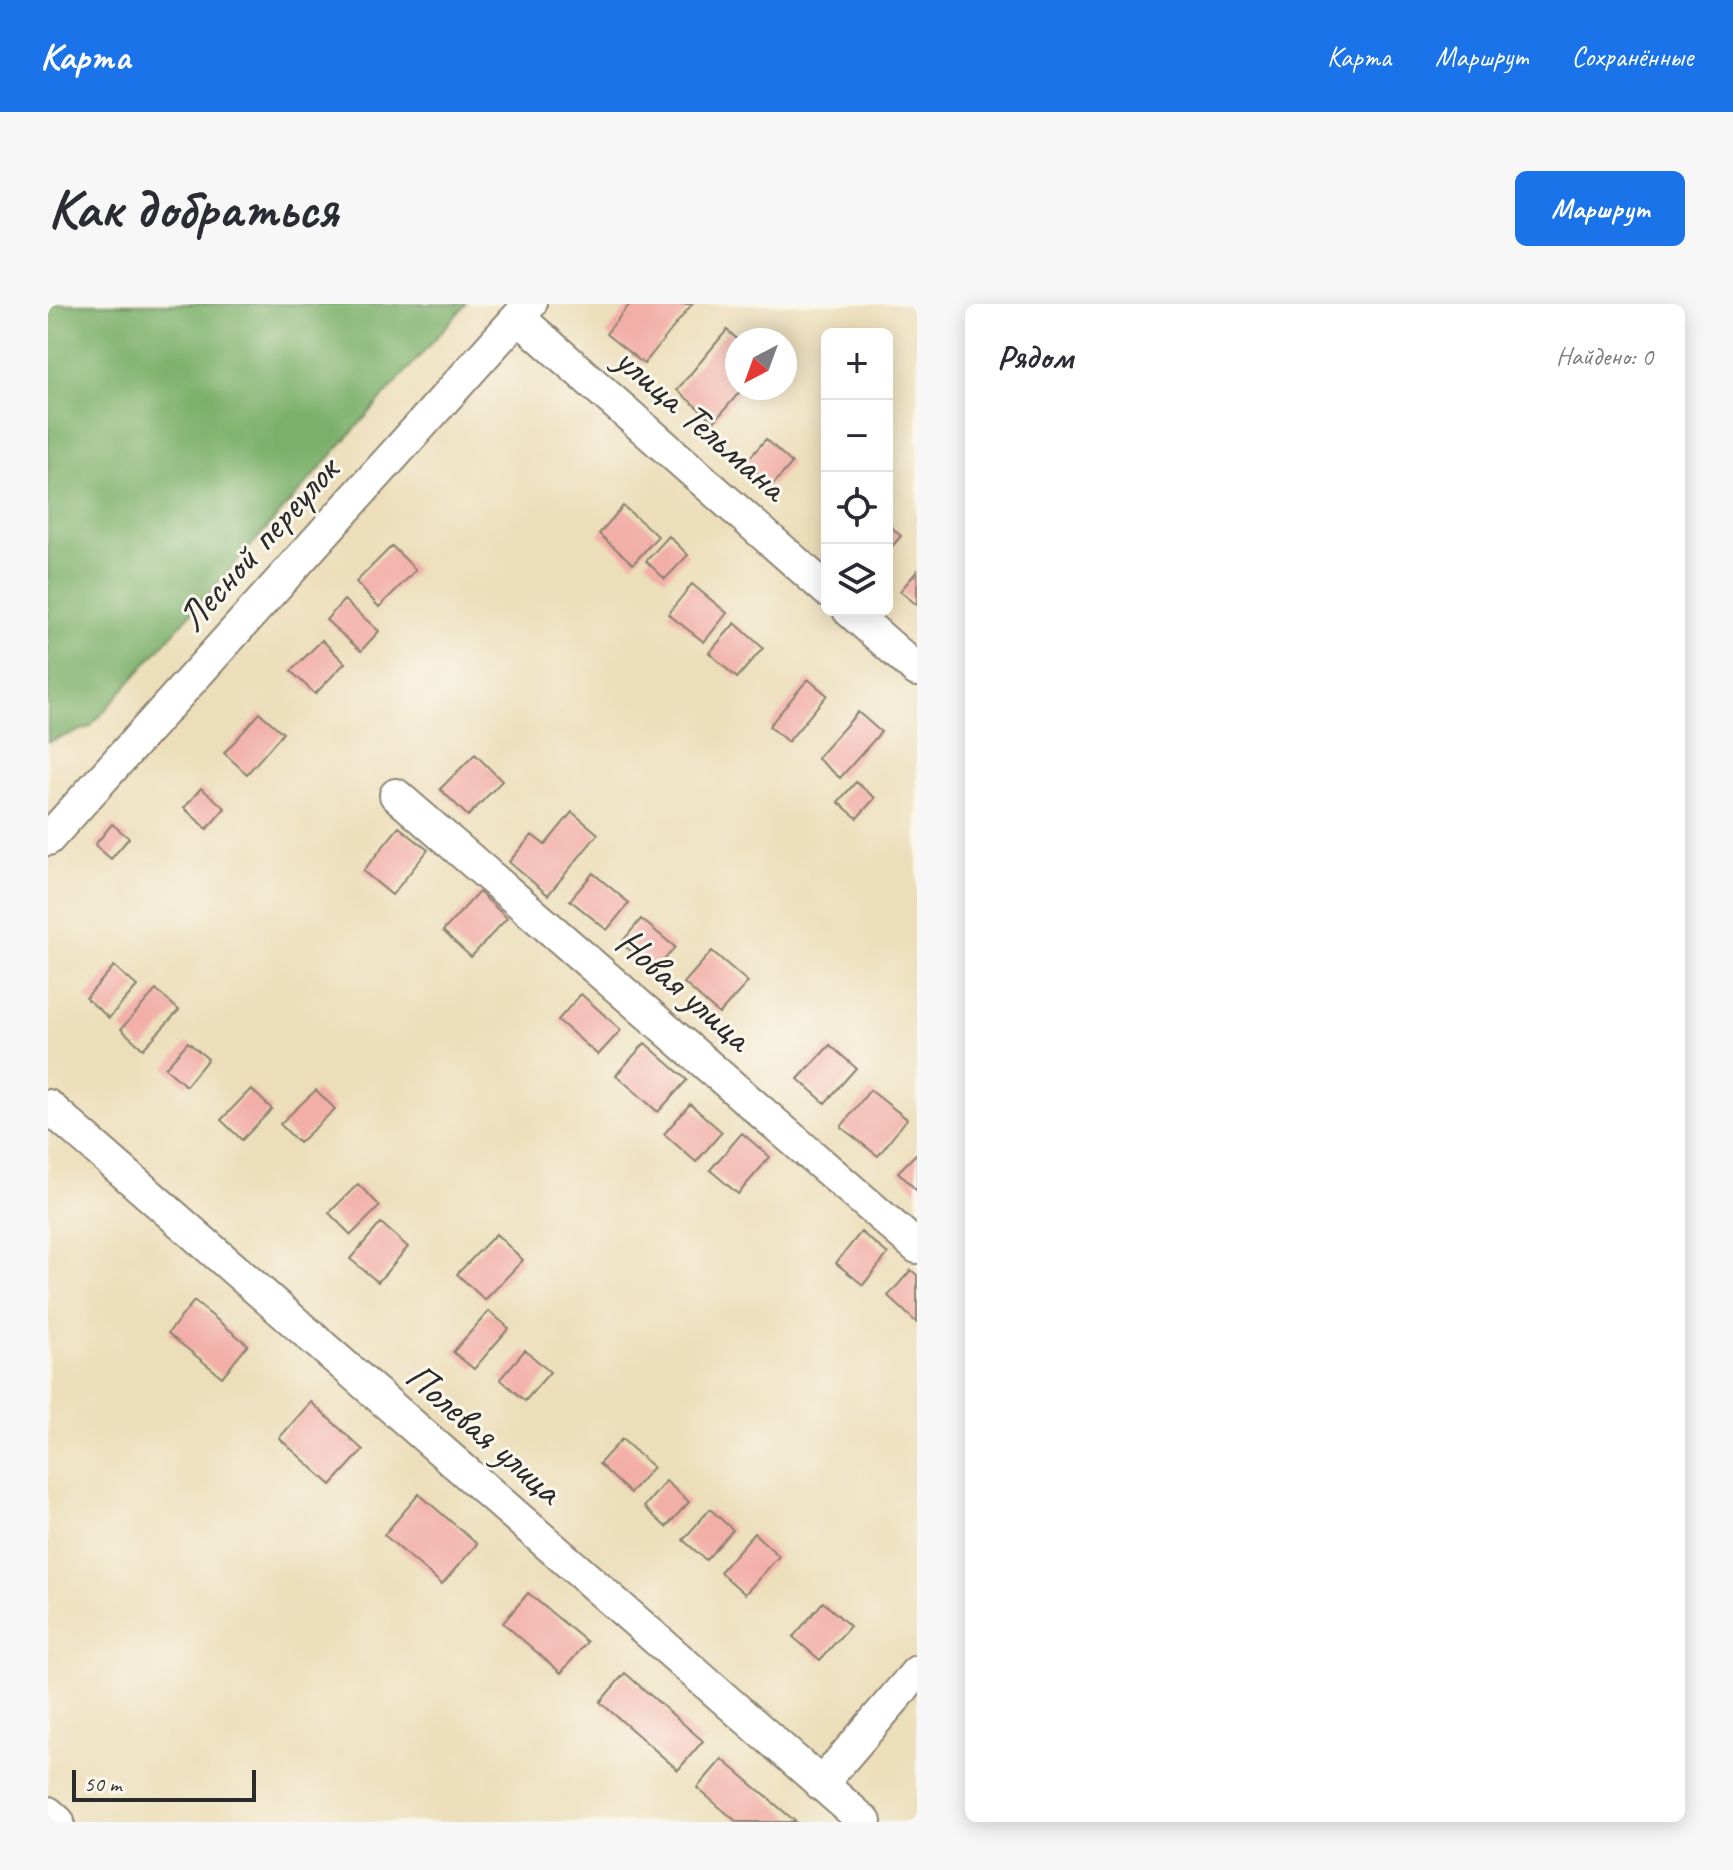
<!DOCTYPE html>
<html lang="ru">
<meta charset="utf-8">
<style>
body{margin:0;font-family:Caveat,sans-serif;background:#f7f7f7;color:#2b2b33}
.controls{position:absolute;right:24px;top:24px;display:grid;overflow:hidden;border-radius:12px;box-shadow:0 4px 20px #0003}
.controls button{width:72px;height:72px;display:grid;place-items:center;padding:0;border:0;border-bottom:2px solid #e1e1e2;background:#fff;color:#2b2b33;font:40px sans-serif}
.compass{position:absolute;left:677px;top:24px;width:72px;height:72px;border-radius:50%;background:#fff;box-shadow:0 4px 20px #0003;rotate:221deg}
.scale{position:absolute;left:24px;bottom:20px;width:184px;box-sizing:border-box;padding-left:8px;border:4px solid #2b2b2b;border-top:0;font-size:22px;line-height:28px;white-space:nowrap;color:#2b2b2b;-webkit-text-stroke:6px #fbf7ec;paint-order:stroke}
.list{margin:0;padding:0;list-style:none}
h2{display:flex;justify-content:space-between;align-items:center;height:104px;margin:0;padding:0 32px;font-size:34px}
h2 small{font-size:26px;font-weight:400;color:#7c7c81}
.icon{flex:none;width:44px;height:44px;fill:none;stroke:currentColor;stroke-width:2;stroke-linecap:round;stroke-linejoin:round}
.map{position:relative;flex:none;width:869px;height:1518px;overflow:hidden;border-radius:12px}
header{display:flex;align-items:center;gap:48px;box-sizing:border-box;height:112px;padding:0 40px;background:#1a73e8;color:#fff}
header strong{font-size:38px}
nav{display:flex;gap:44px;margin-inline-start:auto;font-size:28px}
.intro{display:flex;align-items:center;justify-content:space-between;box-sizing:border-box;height:192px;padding:0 48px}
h1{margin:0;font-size:56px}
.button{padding:20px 36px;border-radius:12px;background:#1a73e8;color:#fff;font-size:28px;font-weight:700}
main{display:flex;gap:48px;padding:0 48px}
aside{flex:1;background:#fff;border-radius:12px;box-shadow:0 4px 20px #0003}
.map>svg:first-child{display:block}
.forest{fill:#7cb06b;stroke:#546e4b;stroke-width:2}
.building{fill:#f2afa8}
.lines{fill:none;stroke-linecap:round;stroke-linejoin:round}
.minor-casing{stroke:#8c8472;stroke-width:36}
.minor{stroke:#fff;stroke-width:32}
.labels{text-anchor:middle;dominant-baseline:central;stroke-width:6;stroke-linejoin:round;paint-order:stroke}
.street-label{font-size:40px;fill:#2b2b2b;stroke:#fbf7ec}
</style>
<header>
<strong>Карта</strong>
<nav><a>Карта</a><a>Маршрут</a><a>Сохранённые</a></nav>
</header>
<div class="intro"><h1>Как добраться</h1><a class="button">Маршрут</a></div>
<main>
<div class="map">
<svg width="869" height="1518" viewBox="0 0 869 1518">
<rect width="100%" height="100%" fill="#fbf7ec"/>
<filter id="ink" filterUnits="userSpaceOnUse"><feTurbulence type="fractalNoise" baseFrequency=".0125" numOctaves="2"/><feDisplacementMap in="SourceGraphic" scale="16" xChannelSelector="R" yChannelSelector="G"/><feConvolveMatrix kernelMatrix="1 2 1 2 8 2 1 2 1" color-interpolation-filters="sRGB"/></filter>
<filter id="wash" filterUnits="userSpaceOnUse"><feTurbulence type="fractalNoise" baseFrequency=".006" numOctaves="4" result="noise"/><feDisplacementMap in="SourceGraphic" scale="32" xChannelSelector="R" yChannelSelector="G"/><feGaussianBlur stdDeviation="1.8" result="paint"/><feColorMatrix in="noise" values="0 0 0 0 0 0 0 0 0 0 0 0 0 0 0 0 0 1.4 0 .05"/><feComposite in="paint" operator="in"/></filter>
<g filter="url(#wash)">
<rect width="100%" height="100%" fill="#ecdeba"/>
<path class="forest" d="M0,0h418l-376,423 -42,15z"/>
<g id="blocks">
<path class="building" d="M582,0h62l-48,60 -38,-30z
M679,26l10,9v49h6l-29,34 -37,-32z
M718,135l26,24 -20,23 -26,-24z
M575,202l35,30 -25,28 -34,-30z
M839,219l14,13 -14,16z
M621,232l19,19 -23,24 -19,-18z
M344,242l24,24 -37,37 -23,-25z
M869,267v34l-17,-14z
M644,280l35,29 -23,29 -36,-28z
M296,296l35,31 -18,20 -35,-31z
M687,319l28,25 -26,30 -28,-25z
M274,336l23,23 -30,31 -24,-23z
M760,375l19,16 -39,47 -19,-16z
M810,408l23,20 -41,46 -23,-20z
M212,409l23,20 -36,41 -23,-21z
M427,450l27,27 -34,35 -28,-27z
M808,478l19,16 -18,20 -19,-16z
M153,484l24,20 -18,21 -23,-21z
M524,508l26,22 -50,61 -39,-33 23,-27 13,10z
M64,520l17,14 -18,21 -16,-14z
M351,523l29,23 -36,45 -29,-24z
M545,569l36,30 -22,27 -37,-30z
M431,588l28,26 -36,39 -28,-26z
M593,615l34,28 -20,24 -34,-28z
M664,647l36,31 -29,32 -35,-31z
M66,662l23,20 -28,32 -23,-20z
M108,686l23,20 -36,39 -22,-20z
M533,690l40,36 -23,25 -40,-35z
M140,738l20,17 -22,27 -21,-18z
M597,739l42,37 -29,32 -42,-37z
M782,741l26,23 -31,35 -27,-24z
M203,785l21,20 -30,31 -21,-20z
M268,786l19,19 -36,34 -19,-19z
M822,786l37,29 -29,37 -37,-29z
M642,800l32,28 -26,30 -32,-28z
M694,829l28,24 -32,37 -28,-24z
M869,849v38l-19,-19z
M310,880l22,22 -29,29 -22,-22z
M333,919l27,24 -30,35 -28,-23z
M813,928l27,22 -25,31 -27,-22z
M448,930l27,26 -38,40 -28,-26z
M863,966l6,5v48l-29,-27z
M146,997l54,44 -26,32 -54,-44z
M441,1007l20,17 -35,41 -21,-17z
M477,1046l25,22 -25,29 -25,-22z
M263,1098l52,48 -32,35 -52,-47z
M574,1135l31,28 -23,26 -31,-29z
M618,1177l23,21 -23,25 -22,-20z
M371,1190l58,50 -35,40 -58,-49z
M662,1205l23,21 -27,30 -23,-20z
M706,1229l25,23 -34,38 -25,-22z
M480,1289l59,49 -26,31 -58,-50z
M775,1298l27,24 -30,34 -27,-23z
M577,1369l78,68 -25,29 -78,-68z
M674,1455l74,63h-59l-40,-34z"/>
</g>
</g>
<g filter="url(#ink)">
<use href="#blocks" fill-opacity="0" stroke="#8c8472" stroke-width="2"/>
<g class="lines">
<g class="minor-casing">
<path id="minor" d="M471,14l308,272
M801,306l68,60
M348,491l521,452
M0,535l482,-535
M0,802l817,716
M773,1480l96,-112
M0,1509l10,9"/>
</g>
<use href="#minor" class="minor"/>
</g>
</g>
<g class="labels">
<g class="street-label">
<text transform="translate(653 119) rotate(41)">улица Тельмана</text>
<text transform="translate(210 240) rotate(-48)">Лесной переулок</text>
<text transform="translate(636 685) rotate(41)">Новая улица</text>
<text transform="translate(436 1129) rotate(41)">Полевая улица</text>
</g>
</g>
</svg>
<div class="controls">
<button>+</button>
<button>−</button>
<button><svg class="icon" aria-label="locate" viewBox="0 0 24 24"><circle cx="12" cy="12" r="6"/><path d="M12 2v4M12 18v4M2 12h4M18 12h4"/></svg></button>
<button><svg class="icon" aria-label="layers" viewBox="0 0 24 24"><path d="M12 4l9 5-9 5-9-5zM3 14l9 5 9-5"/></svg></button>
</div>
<svg class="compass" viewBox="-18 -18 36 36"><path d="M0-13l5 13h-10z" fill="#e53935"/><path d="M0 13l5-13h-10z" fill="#7c7c81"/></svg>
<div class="scale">50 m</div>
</div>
<aside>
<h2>Рядом<small>Найдено: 0</small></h2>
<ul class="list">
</ul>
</aside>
</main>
